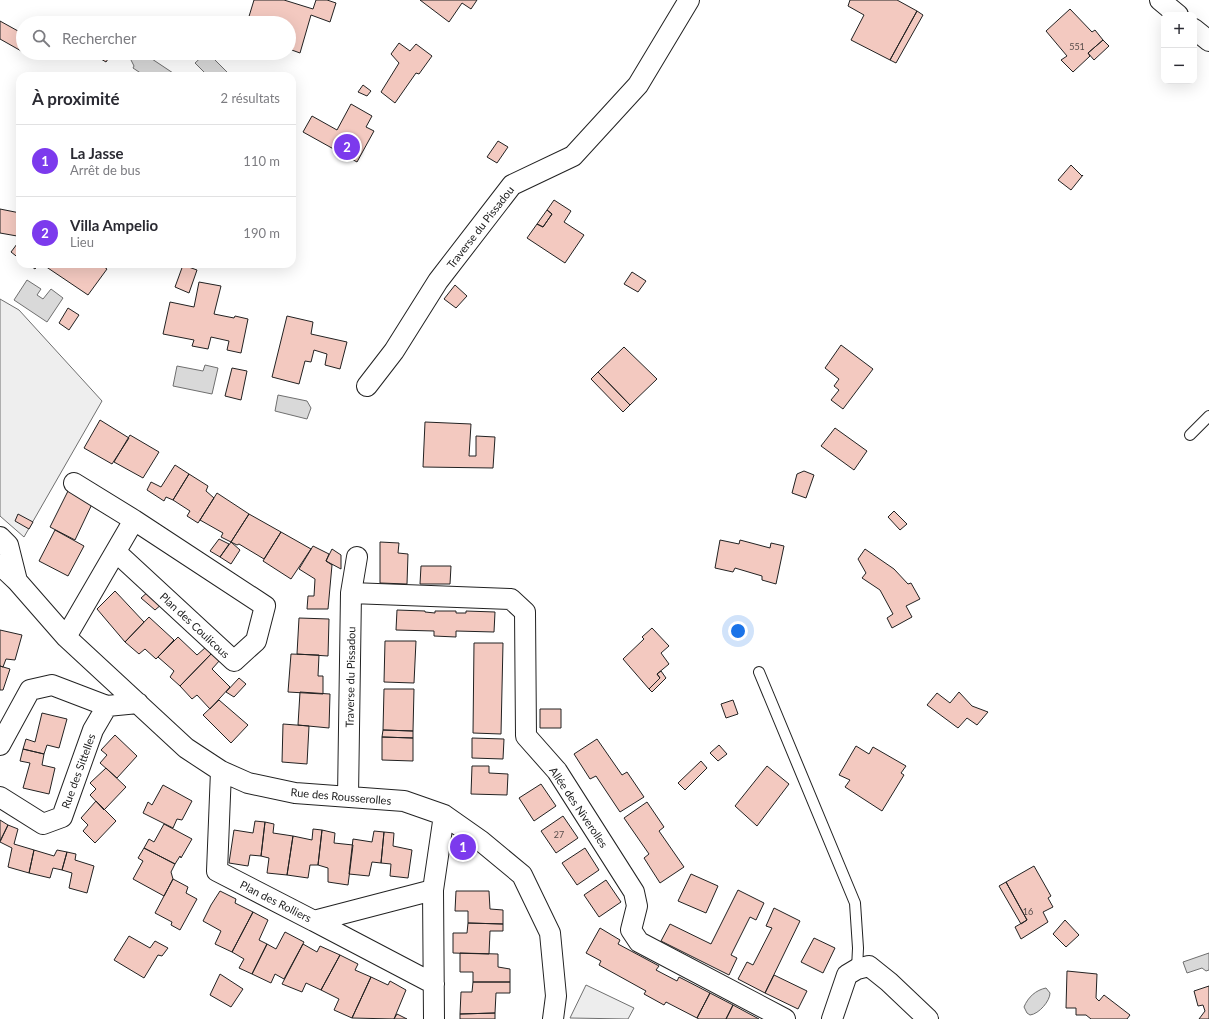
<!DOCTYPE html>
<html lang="fr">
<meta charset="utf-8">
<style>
body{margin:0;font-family:Lato,sans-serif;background:#f7f7f7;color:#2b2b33}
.controls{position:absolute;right:12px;top:12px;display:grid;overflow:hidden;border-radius:8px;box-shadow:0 4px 16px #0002}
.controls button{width:36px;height:36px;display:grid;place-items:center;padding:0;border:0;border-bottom:1px solid #e1e1e2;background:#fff;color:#2b2b33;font:20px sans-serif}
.you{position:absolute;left:738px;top:631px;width:14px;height:14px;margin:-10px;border:3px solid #fff;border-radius:50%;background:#1a73e8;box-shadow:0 0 0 6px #1a73e833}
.badge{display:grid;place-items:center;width:26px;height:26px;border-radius:50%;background:#7c3aed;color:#fff;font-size:13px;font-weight:700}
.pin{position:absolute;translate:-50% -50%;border:2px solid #fff;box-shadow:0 1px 4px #0006}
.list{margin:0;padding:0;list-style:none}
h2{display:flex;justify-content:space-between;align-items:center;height:52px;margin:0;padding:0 16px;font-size:17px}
h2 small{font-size:13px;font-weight:400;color:#7c7c81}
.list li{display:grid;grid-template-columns:26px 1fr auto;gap:12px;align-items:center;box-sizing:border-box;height:72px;padding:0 16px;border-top:1px solid #e1e1e2}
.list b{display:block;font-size:15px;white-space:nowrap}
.list p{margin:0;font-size:13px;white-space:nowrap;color:#7c7c81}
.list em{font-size:13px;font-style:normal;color:#7c7c81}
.icon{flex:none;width:22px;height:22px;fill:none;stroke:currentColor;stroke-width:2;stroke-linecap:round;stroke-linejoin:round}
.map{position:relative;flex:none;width:1209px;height:1019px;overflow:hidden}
.search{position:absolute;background:#fff;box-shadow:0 4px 16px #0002;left:16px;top:16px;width:280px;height:44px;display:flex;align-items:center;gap:10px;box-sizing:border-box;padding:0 14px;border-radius:22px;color:#7c7c81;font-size:15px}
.panel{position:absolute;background:#fff;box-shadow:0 4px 16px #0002;left:16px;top:72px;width:280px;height:196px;border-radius:12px}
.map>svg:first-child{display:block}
.green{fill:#eee;stroke:#6f6f6f}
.parking{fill:#ededed;stroke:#6f6f6f}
.water{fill:#d9d9d9;stroke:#6f6f6f}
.building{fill:#f3c9c0;stroke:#222}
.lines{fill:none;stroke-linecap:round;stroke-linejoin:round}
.lane-casing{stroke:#222;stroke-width:12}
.street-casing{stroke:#222;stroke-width:22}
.lane{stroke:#fff;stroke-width:10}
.street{stroke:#fff;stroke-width:20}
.labels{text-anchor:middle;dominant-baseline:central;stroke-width:3;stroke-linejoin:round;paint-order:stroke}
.number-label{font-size:9px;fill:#564c4a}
.street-label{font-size:11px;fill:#222;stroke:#fff}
</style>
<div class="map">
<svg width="1209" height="1019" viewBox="0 0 1209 1019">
<rect width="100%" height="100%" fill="#fff"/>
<path class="green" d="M0,299l19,11 83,91 -78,136 -24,-21z"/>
<path class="parking" d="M586,985l48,23 -6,11 -58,-1z"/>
<path class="water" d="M143,53l30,20 -2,3h-26l-12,-8 1,-2 -3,-6 1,-3 5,-3 4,1z
M206,53h9v7l16,16h-23l-13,-13z
M27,280l14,9 -4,6 6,4 8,-10 12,9 -16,24 -33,-22z
M205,365l13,3 -6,26 -39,-8 4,-20 26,5z
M278,395l29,6 4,7 -4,11 -32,-8z
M1209,953v17l-3,1 -4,-3 -15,5 -4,-11z
M1046,988l4,5c0,8 -11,21 -20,22l-3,-2 -3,-6c4,-10 12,-17 22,-19z"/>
<path class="building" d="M254,0h30l29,9 3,-9h11l9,3 -6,19 -19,-7 -11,38 -11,-4v-26h-42z
M420,0h57l-6,9 -9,-6 -13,19z
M850,0h47l20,11 -27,49 -39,-20 13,-25 -16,-9z
M1070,9l22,23 3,-2 8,10 -15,13 2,3 -17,16 -12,-12 6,-4 -21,-25z
M917,11l6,4 -27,48 -6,-3z
M0,21l18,10 5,-7v28l-23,-13z
M1103,40l6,6 -15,14 -6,-7z
M399,43l11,8 6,-7 16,12 -13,18 -3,-1 -21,30 -14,-11 18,-29 -8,-9z
M91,53h21l-6,9z
M363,85l8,6 -4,5 -9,-4z
M351,104l21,12 -6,11 8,4 -17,31 -54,-30 9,-16 25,14z
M498,141l10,6 -11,16 -10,-6z
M1071,165l11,11 1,-1 -12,15 -13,-10z
M554,200l17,11 -7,11 20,13 -19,28 -38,-25 10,-14 6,3 9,-13 -5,-4z
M0,209l20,4v9l-3,14 -17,-3z
M547,210l5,4 -9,13 -6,-3z
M20,240v19l-9,-7z
M28,264h11l-4,5z
M42,264h58l7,5 -19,26z
M183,265l14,5 -8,23 -14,-6z
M632,272l14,9 -8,11 -14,-8z
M199,282l22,4 -7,28 20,4 1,-2 13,3 -7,34 -14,-3 2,-9 -18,-4 -3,12 -16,-3 2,-6 -31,-6 7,-32 24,5z
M455,285l12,11 -11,12 -12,-9z
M68,308l11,7 -10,15 -10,-7z
M287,316l26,6 -2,12 36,8 -7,27 -15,-4 2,-11 -13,-4 -3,12 -6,-1 -6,23 -27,-7z
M841,345l32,24 -30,40 -12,-9 8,-10 -5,-4 5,-7 -14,-11z
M624,347l33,32 -27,26 -32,-33z
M232,368l15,3 -6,29 -16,-4z
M598,372l32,33 -7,7 -32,-33z
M100,420l29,18 -17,26 -28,-16z
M425,422l46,2 -2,32h7v-20l19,1 -2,31 -70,-1z
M835,428l32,23 -13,19 -33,-24z
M130,435l29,17 -16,26 -29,-16z
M175,465l14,9 -16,26 -7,-3 -2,4 -17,-11 4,-8 10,5z
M804,471l10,4 -8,23 -14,-5 5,-19z
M189,474l19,12 -2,5 8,7 -16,25 -11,-7 3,-5 -17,-11z
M68,491l25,11 -18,38 -25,-13z
M217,493l32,21 -18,28 -10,-5 2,-4 -23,-13z
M894,511l13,13 -7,6 -12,-13z
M18,514l15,8 -4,7 -14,-8z
M249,514l32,18 -17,27 -25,-15 -2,1 -6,-3z
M55,530l29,16 -16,30 -29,-15z
M281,532l30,17 -20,30 -28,-18z
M219,539l10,5 -9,13 -10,-6z
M720,540l19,4 1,-4 30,8 1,-5 13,3 -8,38 -14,-4v-4l-27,-8 -2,4 -18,-4z
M231,542l9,8 -9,14 -11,-7z
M380,542l19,1 -1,10 10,1 -1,30 -27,-1z
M313,546l16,8 -3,7 6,4 -4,44h-21l1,-13h6l1,-17 -16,-10z
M332,549l9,6v14l-15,-8z
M865,549l29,20 14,15 3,-1 9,16 -14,7 6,11 -20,11 -5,-10 6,-4 -13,-24 -18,-12 4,-5 -8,-14z
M421,566h30l-1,18h-30z
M115,591l29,31 -19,20 -28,-33z
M149,591l13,13 -7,6 -14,-12z
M397,610l28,1v1l10,1v-2h21v2h10v-2l29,1 -1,20 -38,-1v6l-22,-1v-5l-38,-1z
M149,617l25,23 -18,19 -11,-10 -6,5 -14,-12z
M299,618l30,1 -1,37 -31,-2z
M652,628l17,18 -8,7 8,11 -12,10 3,4 -11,11 -26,-30 21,-20 -2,-2z
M0,630l22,5 -7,25 -9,-1 -3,8 -3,-1z
M178,637l19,18 9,-8 6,6 -32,33 -10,-9 4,-6 -16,-14z
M385,641h31l-2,42 -30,-1z
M474,643h29l-2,91 -28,-1z
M212,653l8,7 -8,9 18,18 -20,22 -13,-14 -5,4 -12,-13z
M291,654l28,1 -1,21h5v18l-35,-2z
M0,666l10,3 -7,21h-3z
M661,671l5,7 -14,14 -3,-3 11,-11 -3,-4z
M239,678l7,6 -12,13 -8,-5z
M384,689h30l-1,42 -30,-1z
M300,692l30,2 -1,34 -31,-3z
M959,692l13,14 16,6 -11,13 -10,-7 -9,10 -31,-23 10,-12 13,10z
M219,700l29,25 -17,18 -28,-28z
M733,700l5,14 -12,4 -5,-14z
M540,709h21v19h-21z
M42,713l25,6 -8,29 -12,-3 -3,9 -21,-5 3,-10 9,3z
M283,724l26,2 -2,38 -25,-2z
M383,730l30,1v7l-31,-1z
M115,735l22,21 -20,22 -17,-15 7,-8 -6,-5z
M382,737l31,1v23l-31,-1z
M472,738l32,1 -1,20 -31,-1z
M597,739l25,36 5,-3 17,25 -24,15 -24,-36 -6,3 -16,-25z
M719,745l8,9 -9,7 -8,-8z
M856,746l13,8 4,-7 33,19 -5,7 3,2 -22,36 -37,-24 5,-7 -11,-5z
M23,749l21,5 -2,11 13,3 -6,26 -26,-6 7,-25 -10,-2z
M701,761l6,7 -22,22 -7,-7z
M472,766h17v7l19,1 -1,21 -36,-1z
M767,766l22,18 -32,42 -22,-20z
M106,768l20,19 -22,23 -14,-15 6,-6 -6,-6z
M541,784l15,22 -22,15 -15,-23z
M163,785l29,16 -10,19 -5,-1 -4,9 -30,-15 5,-11 4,3z
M96,801l20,20 -21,22 -12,-12 5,-6 -7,-7z
M647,802l17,25 -5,4 25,36 -24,16 -16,-25 5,-4 -25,-36z
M563,816l15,22 -22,15 -15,-22z
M0,820l8,5 -8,16z
M255,821l10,1 -4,34 -11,-1 -2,11 -19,-3 5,-33 19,3z
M265,822l9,2 -1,9 20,3 -6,39 -20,-2 2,-15 -8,-2z
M164,824l28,15 -11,19 -1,-2 -5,8 -31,-16 5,-9 5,3z
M8,825l10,4 -4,15 20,6 -5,23 -21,-6 4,-19 -12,-6z
M313,829l9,1 -4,35h-8l-2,13 -21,-3 6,-39 19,4z
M322,830l13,3 -1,10 19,2 -5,40 -20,-3v-14l-10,-3z
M374,831l10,1 -3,31 -9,-1 -3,14 -20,-2 4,-35 19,3z
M384,832l10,1 -1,13 19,4 -4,28 -18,-2 1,-12 -10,-1z
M144,848l31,16 -4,8 2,7 -9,17 -31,-17 10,-18 -5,-3z
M585,848l14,22 -22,15 -15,-22z
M34,850l20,6 3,-6 10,2 -5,18 -9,-2 -3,10 -21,-5z
M67,852l9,2 -1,6 19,6 -7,27 -18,-5 3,-15 -10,-3z
M1034,866l17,30 -3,2 5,9 -10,5 5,10 -27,17 -6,-12 12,-7 -21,-38z
M691,874l27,12 -12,27 -28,-12z
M173,879l15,8 -2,6 11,6 -17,31 -9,-5 1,-3 -17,-9z
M606,880l15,22 -22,15 -15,-22z
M1006,882l21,38 -6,4 -22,-38z
M738,890l26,13 -8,17 -6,-3 -19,38 6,3 -8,17 -68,-34 9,-17 41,20z
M220,891l16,8 -1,4 18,9 -21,40 -17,-8 6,-13 -18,-10 8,-16z
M456,891h33l1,18 13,1v14l-35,-1v-12h-13z
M774,908l26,13 -35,72 -27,-14 9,-17 6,3 19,-37 -6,-2z
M253,912l15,8 -9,20 8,4 -15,30 -13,-6 5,-9 -12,-7z
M1065,920l14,15 -13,12 -13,-13z
M468,923l35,1v7h-13l-1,23 -36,-1v-20h14z
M600,928l20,12 -2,4 41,22 -3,4 21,11 2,-4 31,16 -13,25 -31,-16 -2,3 -20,-11 2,-3 -47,-26 2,-4 -15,-8z
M285,932l19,10 -20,37 -9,-5 -4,9 -19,-9 15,-30 9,5z
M129,936l21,12 5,-7 13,7 -6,8 -4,-1 -14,23 -30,-18z
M814,938l21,10 -12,25 -22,-11z
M303,944l14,8 3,-6 20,9 -19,35 -15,-7 -4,9 -20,-8z
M460,953l38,1v13l12,2v13h-37v-10h-13z
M340,955l18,9 -3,6 16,7 -19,41 -18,-8 5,-11 -18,-9z
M1067,971l30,3 -1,24 3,3 5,-6 26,20 -3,4h-36l-5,-4h-10v-7h-10z
M220,974l23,15 -12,18 -21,-12z
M774,975l33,16 -9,18 -33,-16z
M371,977l17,8 2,-4 16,9 -12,29 -42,-1z
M473,982h37v11h-14l-1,20 -35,1 1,-22h11z
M1209,986v33h-10l6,-8 -2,-6 -5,1 -4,-15z
M710,993l23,12 -7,14h-27l-2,-1z
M733,1005l26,14h-33z
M495,1013v6h-35v-5z
M397,1014l10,5h-13z"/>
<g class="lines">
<g class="lane-casing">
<path id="lane" d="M1190,435l19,-19
M759,672l96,231 3,45 -1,21"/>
</g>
<g class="street-casing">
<path id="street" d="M1160,0l18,15
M1194,29l15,12
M367,386l27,-35 44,-70 74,-96 61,-29 65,-71 51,-85
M74,483l60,37
M0,537l8,8 9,36
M0,565l17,16 49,56 120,111 35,23 27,12 47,10 109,8 40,14 37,26 41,34 28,58 6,63 -3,23
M351,593l160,6 14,13 1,124 31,35 77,121 3,14 -6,24 8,12 146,77
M66,637l68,-117 131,86 -9,35 -22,20 -118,-109
M0,745l30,-55 22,-5 55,21
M221,771l-4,100 97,50 119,-31 11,-75
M0,797l43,27 19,-7 31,-87 14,-24 31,-3
M348,797l3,-204 6,-36
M433,890l1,129
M314,921l120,63
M832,1019l15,-44 10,-6 12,-3 20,16 39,37"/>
</g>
<use href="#lane" class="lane"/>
<use href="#street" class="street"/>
</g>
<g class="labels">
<g class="number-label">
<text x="1077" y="46">551</text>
<text x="559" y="834">27</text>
<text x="1028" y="911">16</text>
</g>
<g class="street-label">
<text transform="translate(480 227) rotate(-52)">Traverse du Pissadou</text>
<text transform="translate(195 625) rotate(43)">Plan des Coulicous</text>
<text transform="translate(350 677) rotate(-89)">Traverse du Pissadou</text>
<text transform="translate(78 771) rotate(-70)">Rue des Sittelles</text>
<text transform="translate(341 796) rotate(5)">Rue des Rousserolles</text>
<text transform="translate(579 807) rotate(56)">Allée des Niverolles</text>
<text transform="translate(276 901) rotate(27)">Plan des Rolliers</text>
</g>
</g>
</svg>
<div class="controls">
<button>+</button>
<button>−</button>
</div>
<div class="you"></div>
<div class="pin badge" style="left:463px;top:847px">1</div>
<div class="pin badge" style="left:347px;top:147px">2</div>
<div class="search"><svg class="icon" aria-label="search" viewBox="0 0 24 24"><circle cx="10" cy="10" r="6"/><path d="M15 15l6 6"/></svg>Rechercher</div>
<section class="panel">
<h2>À proximité<small>2 résultats</small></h2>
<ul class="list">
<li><span class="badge">1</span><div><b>La Jasse</b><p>Arrêt de bus</p></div><em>110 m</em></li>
<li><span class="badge">2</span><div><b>Villa Ampelio</b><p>Lieu</p></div><em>190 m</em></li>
</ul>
</section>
</div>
